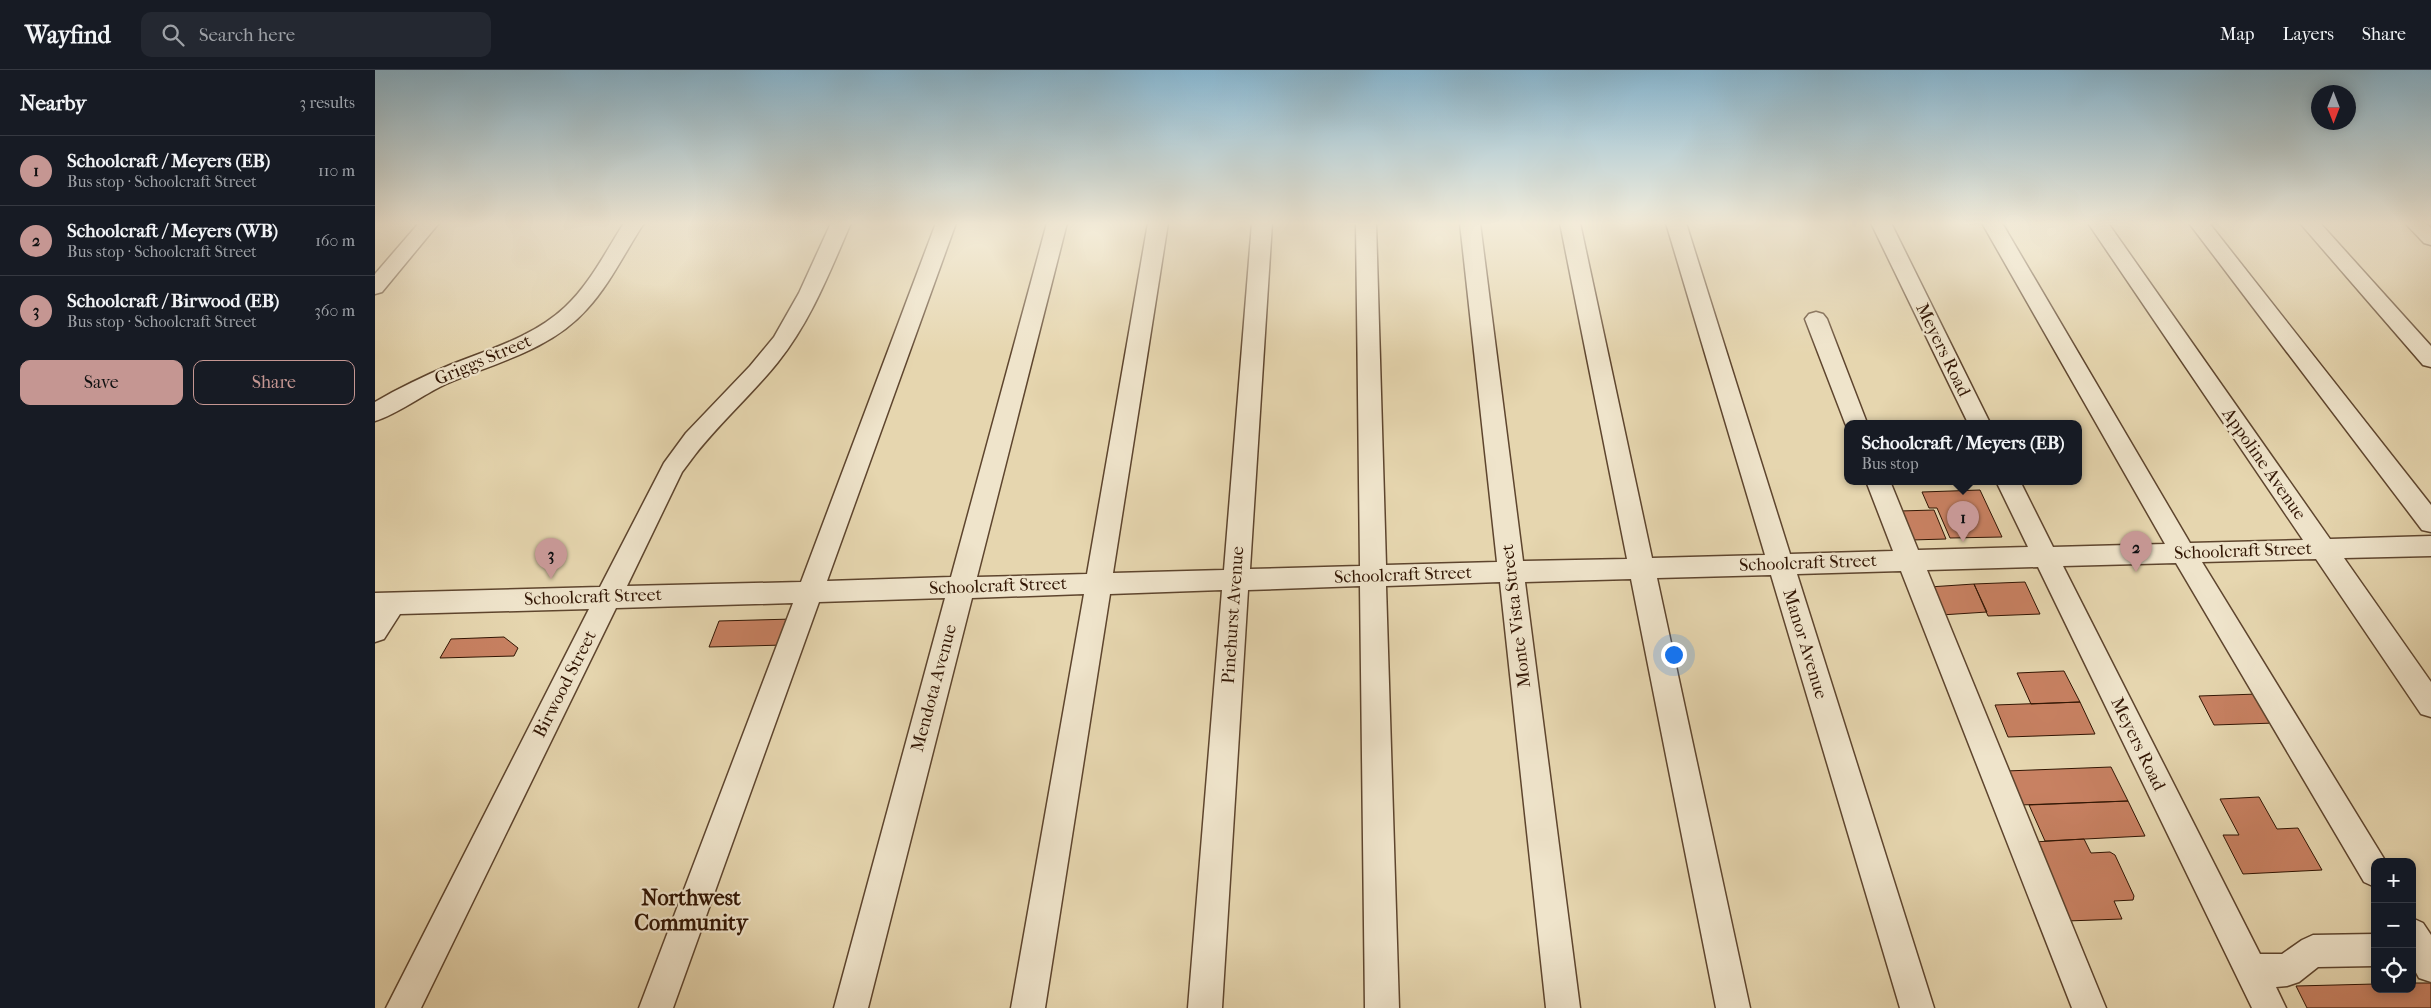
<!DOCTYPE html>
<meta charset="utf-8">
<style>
body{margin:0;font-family:"IM FELL French Canon",serif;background:#242831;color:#f1f3f6}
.controls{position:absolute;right:15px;bottom:15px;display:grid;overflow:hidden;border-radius:10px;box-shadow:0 2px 12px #0003}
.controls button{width:45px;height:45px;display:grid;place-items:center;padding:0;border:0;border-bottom:1px solid #363941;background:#171b24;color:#f1f3f6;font:25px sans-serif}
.compass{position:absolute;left:1936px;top:15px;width:45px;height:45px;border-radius:50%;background:#171b24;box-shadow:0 2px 12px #0003;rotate:180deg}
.you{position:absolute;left:1298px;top:584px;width:18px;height:18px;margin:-12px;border:4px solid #fff;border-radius:50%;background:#1a73e8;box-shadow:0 0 0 8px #1a73e833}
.badge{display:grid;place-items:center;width:32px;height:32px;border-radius:50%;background:#c59692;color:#111;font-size:16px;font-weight:700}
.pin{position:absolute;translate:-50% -41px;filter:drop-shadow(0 1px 2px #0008)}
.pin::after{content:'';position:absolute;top:26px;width:18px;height:15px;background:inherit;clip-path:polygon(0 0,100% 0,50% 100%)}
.popup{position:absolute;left:1469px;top:350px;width:238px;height:65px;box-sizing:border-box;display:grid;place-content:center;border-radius:10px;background:#171b24;filter:drop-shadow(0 1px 4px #0005);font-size:16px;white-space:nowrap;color:#9ea1a6}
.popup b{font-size:19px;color:#f1f3f6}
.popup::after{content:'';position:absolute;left:50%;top:100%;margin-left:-10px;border:10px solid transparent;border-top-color:#171b24}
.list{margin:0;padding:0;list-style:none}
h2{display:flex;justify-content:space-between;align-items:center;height:65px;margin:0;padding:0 20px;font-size:21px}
h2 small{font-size:16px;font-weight:400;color:#9ea1a6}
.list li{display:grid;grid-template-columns:32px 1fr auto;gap:15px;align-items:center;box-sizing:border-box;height:70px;padding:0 20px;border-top:1px solid #363941}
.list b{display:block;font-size:19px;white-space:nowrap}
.list p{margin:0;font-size:16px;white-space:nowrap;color:#9ea1a6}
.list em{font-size:16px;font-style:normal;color:#9ea1a6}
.actions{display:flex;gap:10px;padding:15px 20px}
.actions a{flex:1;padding:11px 0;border:1px solid #c59692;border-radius:10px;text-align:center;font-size:18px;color:#c59692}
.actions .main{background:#c59692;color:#111}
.icon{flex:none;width:28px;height:28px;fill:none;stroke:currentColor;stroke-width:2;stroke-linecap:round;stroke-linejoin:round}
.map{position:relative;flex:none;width:2056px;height:938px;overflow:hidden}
header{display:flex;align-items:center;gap:30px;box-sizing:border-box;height:70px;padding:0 25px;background:#171b24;border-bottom:1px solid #363941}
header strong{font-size:24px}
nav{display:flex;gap:28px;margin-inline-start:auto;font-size:18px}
.search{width:350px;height:45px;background:#242831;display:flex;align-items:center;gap:12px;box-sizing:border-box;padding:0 18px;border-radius:10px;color:#9ea1a6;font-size:19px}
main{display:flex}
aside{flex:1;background:#171b24}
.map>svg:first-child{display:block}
.building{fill:#c88162;stroke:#311503}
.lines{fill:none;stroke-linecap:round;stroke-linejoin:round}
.minor-casing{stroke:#5e452e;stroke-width:3}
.minor{fill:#efe4cb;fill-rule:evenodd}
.labels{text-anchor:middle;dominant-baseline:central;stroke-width:4.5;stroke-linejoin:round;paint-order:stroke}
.street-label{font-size:18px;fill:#311503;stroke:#efe4cb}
.near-neighbourhood-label{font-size:22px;font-weight:bold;fill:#311503;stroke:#efe4cb}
</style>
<header>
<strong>Wayfind</strong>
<div class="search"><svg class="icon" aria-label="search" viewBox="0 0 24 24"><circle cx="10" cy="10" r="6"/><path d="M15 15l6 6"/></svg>Search here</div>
<nav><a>Map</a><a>Layers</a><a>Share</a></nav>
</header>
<main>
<aside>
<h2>Nearby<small>3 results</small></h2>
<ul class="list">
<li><span class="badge">1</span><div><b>Schoolcraft / Meyers (EB)</b><p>Bus stop · Schoolcraft Street</p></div><em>110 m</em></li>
<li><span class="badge">2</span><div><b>Schoolcraft / Meyers (WB)</b><p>Bus stop · Schoolcraft Street</p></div><em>160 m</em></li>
<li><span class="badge">3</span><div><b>Schoolcraft / Birwood (EB)</b><p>Bus stop · Schoolcraft Street</p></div><em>360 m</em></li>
</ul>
<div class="actions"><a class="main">Save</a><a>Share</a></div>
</aside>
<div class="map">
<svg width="2056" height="938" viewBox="0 0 2056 938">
<rect width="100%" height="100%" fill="#e6d6af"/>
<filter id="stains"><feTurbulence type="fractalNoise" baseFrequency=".004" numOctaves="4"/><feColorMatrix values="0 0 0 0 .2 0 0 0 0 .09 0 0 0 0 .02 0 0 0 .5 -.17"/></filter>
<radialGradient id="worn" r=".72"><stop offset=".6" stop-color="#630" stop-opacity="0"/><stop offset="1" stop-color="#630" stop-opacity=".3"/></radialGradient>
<path class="building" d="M1605,420l22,47 -52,1 -13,-30h-8l-7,-16z
M1559,440l12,29 -35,1 -11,-29z
M1650,512l15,32 -52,2 -14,-32z
M1599,514l13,28 -46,3 -12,-28z
M418,549l-9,26 -75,2 10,-26z
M129,567l14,11 -4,8 -74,2 11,-19z
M1689,601l16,31 -49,2 -14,-31z
M1883,624l17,29 -61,2 -15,-29z
M1705,632l15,32 -87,3 -13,-32z
M1736,697l17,34 -108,4 -14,-34z
M1884,727l18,32 21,-1 24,42 -79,4 -20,-39h16l-19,-36z
M1753,731l17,35 -100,5 -16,-36z
M1709,769l7,14 19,-1 5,3 19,41 -1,4 -19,1 8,18 -55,2 -33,-79z
M2037,913h19v25h-124l-11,-22 79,-2v5h37z"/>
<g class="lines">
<g class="minor-casing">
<path id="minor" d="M44,153h20l-57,69 -7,2v-20z
M249,153h20c-19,29 -34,61 -57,86 -36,41 -93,54 -141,75 -22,10 -50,31 -71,37v-19c24,-14 49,-26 75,-37 40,-16 83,-28 115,-58 25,-23 41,-56 59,-84z
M456,153h20c-21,48 -40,98 -73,139 -27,34 -61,63 -87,98l-9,12 -55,114 174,-4 135,-359h20l-129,358 124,-4 96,-354h20l-90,354 110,-3 61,-351h20l-55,350 111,-3 28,-347h20l-22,346 110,-3 -4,-343h20l10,342 111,-3 -37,-339h20l43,338 104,-2 -67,-336h20l72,335 113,-3 -99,-332h20l104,331 103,-3 -27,-70h24l28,69 110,-3 -32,-66h24l33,66 112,-3 -183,-321h20l188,320 113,-3 -215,-317h20l222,316 101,-3v20l-87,2 87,124v35l-10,-3 -105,-155 -114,3 184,300h-11v25l-11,-5 -188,-319 -113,3 197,388h22l20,-14 11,-5 62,-1v32l-57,1 -19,15 -12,4 -11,1 10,21h-34l-214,-441 -111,3 179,438h-34l-171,-437 -104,3 137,434h-34l-129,-433 -114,3 93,430h-34l-85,-429 -106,3 55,426h-34l-46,-426 -114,4 13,422h-34l-5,-422 -112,4 -26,418h-34l34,-418 -112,4 -65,414h-34l73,-414 -112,4 -104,410h-34l111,-410 -126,4 -146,406h-34l154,-405 -177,5 -195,400h-35l203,-399 -189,5 -16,25 -9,3v-49l225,-6 64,-124 22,-30 64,-67 24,-29 25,-44z
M1496,153h20l99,200h-22z
M1814,153h20l222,282v27l-9,-2z
M1925,153h20l111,123v21l-8,-2z
M2030,153h21l5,5v17l-7,-2z
M1441,242l7,2 4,5 40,104h-19v6l-3,-6 -40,-104 4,-5z
M2037,848l11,5 8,12v47l-12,-4 -7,-13z"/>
</g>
<use href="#minor" class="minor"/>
</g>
<linearGradient id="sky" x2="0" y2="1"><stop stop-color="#87b6d0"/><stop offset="0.54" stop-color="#f4eddb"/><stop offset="1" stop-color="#f4eddb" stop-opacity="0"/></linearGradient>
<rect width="2056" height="284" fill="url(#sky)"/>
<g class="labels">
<g class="street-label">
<text transform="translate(1568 280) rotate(64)">Meyers Road</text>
<text transform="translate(108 290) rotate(-23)">Griggs Street</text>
<text transform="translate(1889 394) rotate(55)">Appoline Avenue</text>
<text transform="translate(1868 481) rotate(-2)">Schoolcraft Street</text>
<text transform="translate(1433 493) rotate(-2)">Schoolcraft Street</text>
<text transform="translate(1028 505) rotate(-2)">Schoolcraft Street</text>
<text transform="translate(623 516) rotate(-2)">Schoolcraft Street</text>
<text transform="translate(218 527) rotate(-2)">Schoolcraft Street</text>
<text transform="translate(858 545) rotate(-86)">Pinehurst Avenue</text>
<text transform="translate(1141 546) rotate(-97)">Monte Vista Street</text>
<text transform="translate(1430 574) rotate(73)">Manor Avenue</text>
<text transform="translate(190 614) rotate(-63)">Birwood Street</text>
<text transform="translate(559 618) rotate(-75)">Mendota Avenue</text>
<text transform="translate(1763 674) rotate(64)">Meyers Road</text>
</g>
<g class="near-neighbourhood-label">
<text x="316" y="828">Northwest<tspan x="316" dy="25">Community</tspan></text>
</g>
</g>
<rect width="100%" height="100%" filter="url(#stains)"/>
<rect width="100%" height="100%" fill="url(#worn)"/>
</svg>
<div class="controls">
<button>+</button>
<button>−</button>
<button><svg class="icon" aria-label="locate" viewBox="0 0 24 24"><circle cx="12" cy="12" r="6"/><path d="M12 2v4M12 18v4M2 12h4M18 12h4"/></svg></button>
</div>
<svg class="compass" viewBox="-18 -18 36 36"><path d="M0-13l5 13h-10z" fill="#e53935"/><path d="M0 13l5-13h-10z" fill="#9ea1a6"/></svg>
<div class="you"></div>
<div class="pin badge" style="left:1588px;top:472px">1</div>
<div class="popup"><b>Schoolcraft / Meyers (EB)</b>Bus stop</div>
<div class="pin badge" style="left:1761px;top:502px">2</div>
<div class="pin badge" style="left:176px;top:509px">3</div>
</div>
</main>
